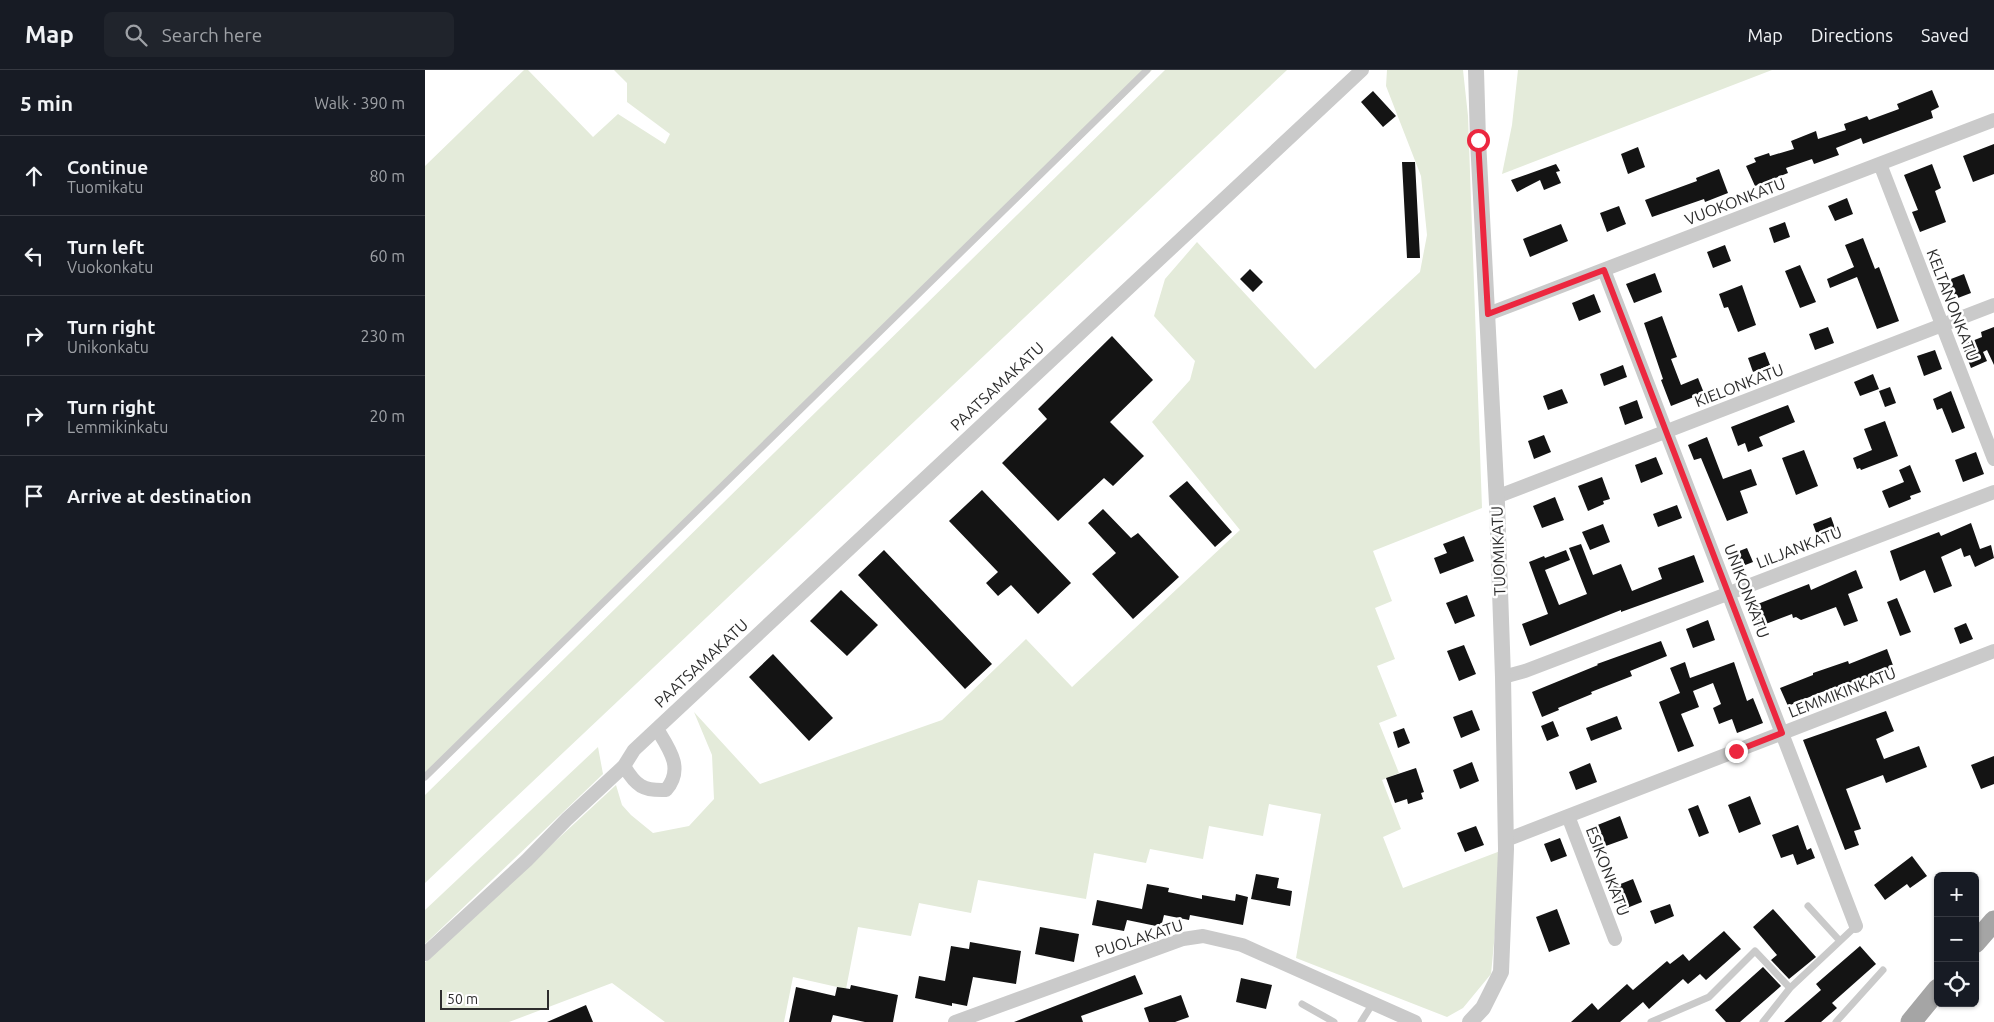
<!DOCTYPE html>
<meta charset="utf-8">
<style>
body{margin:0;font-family:Ubuntu,sans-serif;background:#20242c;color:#f1f3f6}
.controls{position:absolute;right:15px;bottom:15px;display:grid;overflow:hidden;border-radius:8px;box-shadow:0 1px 4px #0004}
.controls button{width:45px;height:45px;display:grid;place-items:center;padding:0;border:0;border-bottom:1px solid #363941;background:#171b24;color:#f1f3f6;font:25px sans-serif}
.scale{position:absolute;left:15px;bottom:12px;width:109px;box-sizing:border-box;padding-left:5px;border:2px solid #2d2d2d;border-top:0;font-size:14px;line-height:18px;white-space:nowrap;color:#2d2d2d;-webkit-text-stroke:4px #fff;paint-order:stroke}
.stop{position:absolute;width:15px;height:15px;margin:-11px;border:4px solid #ec273f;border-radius:50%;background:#fff}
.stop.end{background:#ec273f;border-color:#fff;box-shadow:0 1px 5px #0008}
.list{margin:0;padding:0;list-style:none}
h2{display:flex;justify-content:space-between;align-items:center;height:65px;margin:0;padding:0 20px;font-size:21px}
h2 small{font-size:16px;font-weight:400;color:#9ea1a6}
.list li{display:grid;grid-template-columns:32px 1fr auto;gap:15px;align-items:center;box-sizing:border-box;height:80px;padding:0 20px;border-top:1px solid #363941}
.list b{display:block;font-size:19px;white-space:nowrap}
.list p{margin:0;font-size:16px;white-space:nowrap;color:#9ea1a6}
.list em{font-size:16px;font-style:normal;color:#9ea1a6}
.icon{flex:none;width:28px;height:28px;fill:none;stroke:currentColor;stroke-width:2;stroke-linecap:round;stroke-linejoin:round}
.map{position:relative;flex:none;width:1569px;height:952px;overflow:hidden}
header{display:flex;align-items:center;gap:30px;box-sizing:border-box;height:70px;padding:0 25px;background:#171b24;border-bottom:1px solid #363941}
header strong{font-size:24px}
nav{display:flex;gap:28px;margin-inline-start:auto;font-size:18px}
.search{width:350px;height:45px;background:#20242c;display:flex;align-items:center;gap:12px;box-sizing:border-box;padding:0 18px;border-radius:8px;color:#9ea1a6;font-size:19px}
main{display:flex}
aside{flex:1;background:#171b24}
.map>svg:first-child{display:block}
.green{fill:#e4ebda}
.building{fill:#141414}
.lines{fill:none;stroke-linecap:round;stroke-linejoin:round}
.service{stroke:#cacaca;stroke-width:7}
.minor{stroke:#cacaca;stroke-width:14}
.tertiary{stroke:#cacaca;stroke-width:16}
.primary{stroke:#a5a5a5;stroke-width:21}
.route{stroke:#ec273f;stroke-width:6}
.labels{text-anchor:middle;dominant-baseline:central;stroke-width:5;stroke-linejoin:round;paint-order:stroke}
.street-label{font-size:16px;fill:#2d2d2d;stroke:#fff}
</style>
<header>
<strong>Map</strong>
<div class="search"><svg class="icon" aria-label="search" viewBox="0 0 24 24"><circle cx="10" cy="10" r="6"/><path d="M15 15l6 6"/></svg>Search here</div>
<nav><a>Map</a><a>Directions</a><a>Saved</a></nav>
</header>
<main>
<aside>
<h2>5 min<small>Walk · 390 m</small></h2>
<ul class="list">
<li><svg class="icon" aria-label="ahead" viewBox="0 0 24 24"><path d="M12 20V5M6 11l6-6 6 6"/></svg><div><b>Continue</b><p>Tuomikatu</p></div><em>80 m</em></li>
<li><svg class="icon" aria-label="left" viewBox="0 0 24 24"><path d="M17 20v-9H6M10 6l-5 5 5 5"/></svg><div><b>Turn left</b><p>Vuokonkatu</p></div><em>60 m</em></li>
<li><svg class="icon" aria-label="right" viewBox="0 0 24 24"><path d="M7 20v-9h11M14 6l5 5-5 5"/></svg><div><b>Turn right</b><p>Unikonkatu</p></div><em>230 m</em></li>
<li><svg class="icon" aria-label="right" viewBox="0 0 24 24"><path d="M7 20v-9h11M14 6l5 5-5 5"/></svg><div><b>Turn right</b><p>Lemmikinkatu</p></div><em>20 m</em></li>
<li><svg class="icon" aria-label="arrive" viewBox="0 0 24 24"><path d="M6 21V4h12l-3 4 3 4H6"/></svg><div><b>Arrive at destination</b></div></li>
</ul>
</aside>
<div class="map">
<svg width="1569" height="952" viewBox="0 0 1569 952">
<rect width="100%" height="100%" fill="#fff"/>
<path class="green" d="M99,0h4l65,67 25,-23 47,30 5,-10 -43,-32v-19l-13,-13h538l-727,709v-613z
M740,0h122l-862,813v-88z
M962,0h76l5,46 14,392 -109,43 19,50 -17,7 20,51 -18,7 20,50 -18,7 20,50 -17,7 19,49 -18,8 20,51 100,-38 -12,124 -28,34 -16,9 -151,-59 25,-144 -52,-10 -6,32 -54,-10 -6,33 -53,-10 -4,14 -52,-10 -8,46 -108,-19 -7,33 -52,-10 -8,33 -53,-9 -12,62 -53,-12 -9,45h-119l-53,-39 -103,39h-84v-60l191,-177 6,20 9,10 22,18 36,-7 25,-27 -2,-44 -18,-43 66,72 182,-64 84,-81 46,48 168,-157 -88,-108 38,-42 5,-19 -41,-45 11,-37 32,-37 118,127 105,-97 7,-37 -6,-59 -35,-90z
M1093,0h254l-270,104 10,-49z
M173,677l5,27 -178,170v-34z"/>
<path class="building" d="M1507,20l7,17 -8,4 2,7 -70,26 -2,-6 -25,10 3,7 -25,9 -2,-5 -26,9 2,5 -33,13 -9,-20 10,-4 -2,-4 15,-5 1,3 24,-7 -3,-8 25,-10 2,8 28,-9 -2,-6 23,-8 2,4 30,-11 -2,-5z
M948,21l23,25 -13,11 -22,-25z
M1569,74v30l-21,8 -10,-26z
M1213,77l7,20 -17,7 -7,-20z
M977,92h13l5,96h-13z
M1131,94l4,7 -4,1 5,11 -17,7 -4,-10 -23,12 -6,-12z
M1507,94l9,24 -6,3 11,31 -26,10 -8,-20 6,-2 -14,-35z
M1294,99l9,24 -23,9 -1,-3 -52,18 -7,-17 52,-19 -1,-3z
M1422,128l6,16 -18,7 -7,-15z
M1194,136l7,18 -19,8 -7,-19z
M1360,152l5,15 -16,6 -5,-15z
M1136,154l7,17 -38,16 -7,-18z
M1438,168l12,31 4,-2 20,54 -22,8 -20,-52 -27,11 -3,-9 27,-12 -9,-22z
M1300,175l6,16 -18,7 -6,-16z
M1375,195l16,37 -16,6 -15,-37z
M825,199l13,13 -10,10 -13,-13z
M1230,203l7,19 -28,11 -8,-19z
M1539,204l7,19 -21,8 -7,-19z
M1317,215l14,40 -18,7 -10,-25 -4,1 -5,-14z
M1169,224l7,18 -22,9 -7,-18z
M1237,246l15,41 -6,2 10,26 17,-7 6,15 -33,13 -10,-26 2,-1 -19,-56z
M1403,257l6,16 -19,7 -6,-16z
M1569,257v38l-7,-15 -4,2 4,9 -16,7 -9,-23 20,-8 -1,-5z
M687,266l41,44 -43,42 34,34 -31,30 -9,-8 -46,43 -56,-58 45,-44 -9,-10z
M1510,280l7,19 -18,7 -7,-20z
M1340,282l5,13 -17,7 -5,-14z
M1198,295l4,12 -23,9 -4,-12z
M1448,304l6,15 -19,7 -6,-14z
M1465,317l6,16 -11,4 -6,-16z
M1137,319l6,14 -20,7 -5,-14z
M1526,321l14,37 -13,5 -10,-25 -5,2 -4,-11z
M1212,330l6,18 -18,7 -6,-18z
M1363,335l7,17 -36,15 4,9 -15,6 -3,-9 -7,3 -7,-19z
M1460,351l13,35 -37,14 -1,-2 -3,1 -4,-11 19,-8 -8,-21z
M1119,365l7,17 -17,7 -6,-18z
M1282,367l16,42 28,-10 6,16 -17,6 8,22 -21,8 -26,-63 -7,2 -6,-15z
M1379,380l14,36 -22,9 -14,-37z
M1551,382l8,22 -21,8 -8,-22z
M1231,387l7,17 -22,9 -6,-18z
M1485,395l11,27 -11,4 1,3 -22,9 -7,-17 22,-9 -5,-12z
M1177,407l8,22 -7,2 1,3 -16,7 -10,-25z
M762,411l45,51 -17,15 -46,-51z
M557,420l89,93 -33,31 -27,-29 -13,11 -12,-13 12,-11 -49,-51z
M1130,427l9,23 -22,8 -9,-22z
M1252,435l5,13 -24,9 -5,-13z
M678,439l28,29 7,-5 41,44 -46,42 -41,-45 24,-21 -28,-30z
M1406,447l5,14 -18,7 -5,-14z
M1546,453l9,26 11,-4 3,13 -19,9 -5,-12 -6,2 -3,-9 -20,9 11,29 -18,7 -9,-23 -25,11 -10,-30 49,-19 2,4z
M1178,454l7,18 -20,8 -8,-18z
M1039,466l10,25 -34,13 -6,-16 13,-5 -4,-9z
M1156,474l12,31 28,-11 11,27 30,-12 -4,-11 36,-13 10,27 -83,30v-2l-91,36 -8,-22 26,-10 -19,-52 15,-6 1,2 21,-8 4,10 -25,10 14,35 28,-11 -18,-46z
M1322,478l6,14 -18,7 -6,-14z
M459,480l108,114 -27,25 -107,-114z
M1431,500l7,18 -15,6 10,27 -14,5 -8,-19 -35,13 -5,-3 -3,1 -1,-4 -34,13 -8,-20 59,-23 2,6z
M416,520l37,35 -31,31 -37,-35z
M1042,525l8,21 -20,8 -9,-21z
M1472,528l14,34 -11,4 -13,-34z
M1283,550l7,20 -22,8 -7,-19z
M1541,553l7,16 -13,5 -6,-16z
M1236,571l6,15 -37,15 2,5 -41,16 1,2 -34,14 1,2 -17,7 -10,-25 66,-27 -1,-1z
M1039,575l12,29 -17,7 -12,-30z
M1462,579l7,19 -75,25 -31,13 -8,-18 33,-13v-2l35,-12 1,3z
M348,584l60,64 -24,23 -60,-64z
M1260,592l5,16 44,-16 13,39 6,-3 10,25 -26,10 -5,-14 -13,5 -6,-16 8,-4 -8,-21 -20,8 6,16 -18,7 13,32 -16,6 -19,-50 21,-9 -10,-25z
M1047,640l8,20 -19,8 -8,-21z
M1461,641l8,20 -18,8 8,20 35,-13 8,21 -41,16 -3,-8 -37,14 15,40 -7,2 5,14 -14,5 -42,-110z
M1192,646l5,13 -31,12 -5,-13z
M1128,651l6,15 -12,5 -6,-15z
M979,658l6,15 -12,5 -5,-16z
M1569,686v28l-13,5 -10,-24z
M1047,692l7,19 -19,8 -7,-19z
M1165,693l7,19 -21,8 -7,-18z
M991,698l8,24 -3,1 2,6 -15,5 -1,-5 -12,4 -9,-25z
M1325,726l11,28 -22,9 -11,-28z
M1273,735l11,28 -10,4 -11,-28z
M1195,746l8,22 -25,9 -8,-21z
M1373,755l9,25 4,-2 4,10 -18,7 -4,-11 -12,4 -9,-23z
M1051,756l8,19 -19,7 -8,-19z
M1135,768l7,18 -16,6 -7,-18z
M1487,786l15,20 -17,12 -3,-4 -22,16 -11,-15z
M831,804l23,4 -2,10 15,3 -2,15 -39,-7z
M1208,809l9,23 -20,8 -9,-23z
M722,814l22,4 -1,4 34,7v-4l33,6 1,-7 12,3 -5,28 -53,-10 -1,5 -25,-5 -3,12 -34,-7 -3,11 -32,-6 5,-25 45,9z
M1245,834l4,12 -19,8 -5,-13z
M1132,839l13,35 -21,8 -13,-35z
M1348,839l43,48 -27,22 -18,-19 6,-5 -24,-28z
M615,857l39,7 -5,28 -39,-8z
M1299,861l17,18 -35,31 -6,-6 -12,10 -5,-5 -34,30 -6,-7 -23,20h-49l21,-19 6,7 29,-26 6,6 34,-29 3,3 13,-10 6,7z
M545,872l51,9 -5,33 -43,-7 -6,29 -15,-3v3l-37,-8 4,-22 26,5 6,-35 18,3z
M1435,876l16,18 -44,39 5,5 -16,14h-37l37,-32 -5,-6z
M1338,897l18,19 -41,36h-14l-11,-12z
M710,905l8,19 -62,22 2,6h-69z
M816,908l31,7 -6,24 -30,-7z
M426,915l47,10 -5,27h-28l-32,-7 -2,7h-42l7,-35 39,9 2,-9 13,2z
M756,925l8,22 -14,5h-26l-5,-14z
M161,935l7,17h-46z"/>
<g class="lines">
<path class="service" d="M0,707l722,-707
M1383,836l32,35
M877,934l32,18
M936,952l12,-19
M1226,952l58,-25 46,-46 35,37
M1338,952l27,-34 66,-62
M1411,952l47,-52"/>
<path class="minor" d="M1455,94l114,295
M1179,200l252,656
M1063,244l506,-194
M1071,427l498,-192
M1078,607l22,-6 469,-179
M232,659c13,21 27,40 9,61 -23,1 -30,-4 -42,-24l10,-16 728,-680
M1143,746l47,123
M1081,770l488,-189
M0,884l102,-94 40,-41 57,-53
M530,952l228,-83 20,-3 39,9 173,77"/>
<path class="tertiary" d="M1045,952l13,-14 18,-36 5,-123 -3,-172 -6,-173 -19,-364 -2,-70"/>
<path class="primary" d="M1550,873l19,-22
M1486,952l27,-33"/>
</g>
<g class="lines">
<path class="route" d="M1053,70l10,174 116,-44 178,463 -46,18"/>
</g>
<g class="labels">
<g class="street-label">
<text transform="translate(1310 131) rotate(-21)">VUOKONKATU</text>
<text transform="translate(1528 235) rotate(69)">KELTANONKATU</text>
<text transform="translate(1314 315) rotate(-21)">KIELONKATU</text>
<text transform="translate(572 316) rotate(-43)">PAATSAMAKATU</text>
<text transform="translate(1374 477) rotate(-21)">LILJANKATU</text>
<text transform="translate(1073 481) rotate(-92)">TUOMIKATU</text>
<text transform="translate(1322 521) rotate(69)">UNIKONKATU</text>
<text transform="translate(276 593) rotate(-43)">PAATSAMAKATU</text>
<text transform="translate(1417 622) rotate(-21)">LEMMIKINKATU</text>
<text transform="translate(1183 801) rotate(69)">ESIKONKATU</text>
<text transform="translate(714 868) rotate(-18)">PUOLAKATU</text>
</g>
</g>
</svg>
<div class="controls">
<button>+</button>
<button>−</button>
<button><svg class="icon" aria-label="locate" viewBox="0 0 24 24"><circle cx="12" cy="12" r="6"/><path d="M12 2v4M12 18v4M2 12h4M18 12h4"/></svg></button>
</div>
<div class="scale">50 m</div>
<div class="stop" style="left:1053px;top:70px"></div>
<div class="stop end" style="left:1311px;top:681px"></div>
</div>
</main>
